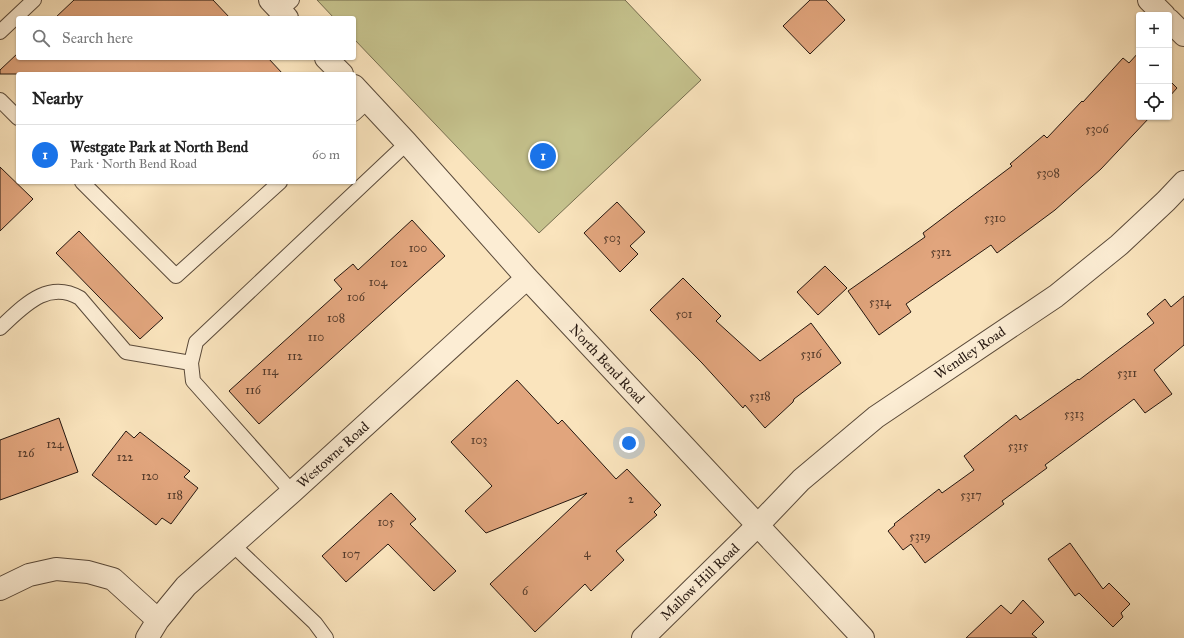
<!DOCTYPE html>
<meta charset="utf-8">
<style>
body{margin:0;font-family:"IM FELL Great Primer",serif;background:#f2f2f2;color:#222}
.controls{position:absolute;right:12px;top:12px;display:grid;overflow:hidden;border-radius:4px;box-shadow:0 1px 3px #0004}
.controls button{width:36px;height:36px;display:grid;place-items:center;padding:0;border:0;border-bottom:1px solid #e0e0e0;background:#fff;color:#222;font:20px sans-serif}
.you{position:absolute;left:629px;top:443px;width:14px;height:14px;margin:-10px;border:3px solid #fff;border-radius:50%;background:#1a73e8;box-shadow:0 0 0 6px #1a73e833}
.badge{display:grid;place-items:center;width:26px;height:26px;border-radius:50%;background:#1a73e8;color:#fff;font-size:13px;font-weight:700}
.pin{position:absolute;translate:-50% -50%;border:2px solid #fff;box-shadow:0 1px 4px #0006}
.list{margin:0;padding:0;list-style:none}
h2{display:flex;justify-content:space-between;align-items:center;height:52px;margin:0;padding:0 16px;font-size:17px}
h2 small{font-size:13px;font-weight:400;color:#767676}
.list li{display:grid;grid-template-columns:26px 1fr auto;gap:12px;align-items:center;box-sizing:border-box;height:60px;padding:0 16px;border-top:1px solid #e0e0e0}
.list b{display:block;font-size:15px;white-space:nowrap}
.list p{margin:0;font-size:13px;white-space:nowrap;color:#767676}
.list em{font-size:13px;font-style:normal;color:#767676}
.icon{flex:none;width:22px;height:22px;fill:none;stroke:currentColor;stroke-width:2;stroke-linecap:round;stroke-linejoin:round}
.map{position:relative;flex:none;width:1184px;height:638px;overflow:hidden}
.search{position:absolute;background:#fff;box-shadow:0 1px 3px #0004;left:16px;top:16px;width:340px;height:44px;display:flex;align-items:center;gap:10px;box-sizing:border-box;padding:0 14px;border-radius:4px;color:#767676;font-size:15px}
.panel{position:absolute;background:#fff;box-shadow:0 1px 3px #0004;left:16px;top:72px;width:340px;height:112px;border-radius:4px}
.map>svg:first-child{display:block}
.green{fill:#c5c28d;stroke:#746c4e}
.building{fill:#e1a57d;stroke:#24160f}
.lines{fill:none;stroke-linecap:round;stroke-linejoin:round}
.lane-casing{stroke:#5a4a3a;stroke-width:16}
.street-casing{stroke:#5a4a3a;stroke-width:24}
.lane{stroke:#fcedd4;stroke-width:14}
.street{stroke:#fcedd4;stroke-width:22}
.labels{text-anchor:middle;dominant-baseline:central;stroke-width:3.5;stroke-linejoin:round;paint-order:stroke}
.number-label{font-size:12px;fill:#533a2a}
.street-label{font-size:14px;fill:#24160f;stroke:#fcedd4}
</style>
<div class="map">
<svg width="1184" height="638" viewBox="0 0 1184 638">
<rect width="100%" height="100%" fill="#fae4bd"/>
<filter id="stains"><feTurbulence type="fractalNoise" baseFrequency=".005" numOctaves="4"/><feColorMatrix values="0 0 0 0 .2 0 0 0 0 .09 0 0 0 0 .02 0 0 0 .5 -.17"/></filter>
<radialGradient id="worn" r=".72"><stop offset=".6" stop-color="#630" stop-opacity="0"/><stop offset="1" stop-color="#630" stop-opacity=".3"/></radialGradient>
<path class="green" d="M317,0h308l76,80 -162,153 -185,-194v-21h-20z"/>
<path class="building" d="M74,0h139l17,18h-175z
M810,0h16l19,20 -35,34 -27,-28z
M1139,52v65h11l-49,52 -46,41 -58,43 -6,-8 -85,59 5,8 -32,23 -31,-44 77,-54 -2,-4 89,-67 -2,-2 34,-29 3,3 35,-37 1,1 40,-44 6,5z
M18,53v5h250l15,16h-283v-4z
M1169,80l8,8 -8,9z
M0,167l33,32 -33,32z
M617,202l28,30 -15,14 8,8 -18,18 -36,-39z
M412,220l33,36 -186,168 -30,-33 113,-102 -8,-9 19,-16 5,6z
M79,231l84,87 -23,21 -84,-86z
M825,266l22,22 -29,27 -21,-23z
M683,278l38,38 -5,5 44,40 51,-38 30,40 -47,36 -1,3 -28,26 -20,-23 -2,3 -41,-45 -52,-53z
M1184,296v49l-30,25 18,24 -27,19 -11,-14 -89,66 2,3 -45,33 2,3 -79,59 -14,-19 -8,6 -15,-19 7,-6 -1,-1 45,-35 3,4 32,-23 -10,-14 52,-41 4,5 58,-41 1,1 75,-57 -7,-9 18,-15 6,8z
M517,380l41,44 4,-4 54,59 11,-10 34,36 -7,7 3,3 -41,36 8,9 -33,31 -6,-7 -50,48 -45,-48 97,-91 -101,40 -21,-22 27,-25 -41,-44z
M59,418l19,54 -78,28v-60z
M126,431l8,7 6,-6 50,39 -6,6 14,11 -27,36 -9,-6 -6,7 -64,-50z
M391,493l25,26 -6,5 46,47 -22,20 -46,-47 -42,38 -24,-26z
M1070,543l33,46 6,-6 21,21 -9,9 2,4 -10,10 -34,-34 -4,3 -27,-37z
M1023,600l21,22 -12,12 5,4h-71l35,-33 10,9z"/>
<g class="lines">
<g class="lane-casing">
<path id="lane" d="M280,11l12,-11
M0,32l34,-32
M0,100l18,18
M354,114l14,-13
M82,182l94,94 104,-94
M0,328c23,-21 47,-49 80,-30l46,54 65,11
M292,492l-99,-111 -2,-18 5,-21 211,-199
M232,544l83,79 11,15"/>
</g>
<g class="street-casing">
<path id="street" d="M270,0l17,18
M1149,0l15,15
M1169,20l15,15
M326,58l16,16
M354,86l53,57 120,135 336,360
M0,589l29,-14 27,-6 32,3 25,7 45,41
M147,638l11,-18 28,-34 106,-94 235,-214
M643,638l115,-113 43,-45 75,-63 180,-121 63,-51 47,-44 18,-19"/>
</g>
<use href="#lane" class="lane"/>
<use href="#street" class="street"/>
</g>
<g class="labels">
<g class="number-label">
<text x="1097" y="129">5306</text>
<text x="1048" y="173">5308</text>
<text x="995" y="218">5310</text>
<text x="612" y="238">503</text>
<text x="418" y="248">100</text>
<text x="941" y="252">5312</text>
<text x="399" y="263">102</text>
<text x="378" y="282">104</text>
<text x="356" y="297">106</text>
<text x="880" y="302">5314</text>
<text x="684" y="314">501</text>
<text x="336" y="318">108</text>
<text x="316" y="337">110</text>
<text x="811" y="354">5316</text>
<text x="295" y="356">112</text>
<text x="270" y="371">114</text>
<text x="1127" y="373">5311</text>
<text x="253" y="390">116</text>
<text x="760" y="396">5318</text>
<text x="1074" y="414">5313</text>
<text x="479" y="440">103</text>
<text x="55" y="444">124</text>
<text x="1018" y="446">5315</text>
<text x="26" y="453">126</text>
<text x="125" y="457">122</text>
<text x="150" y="476">120</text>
<text x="175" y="495">118</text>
<text x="971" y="495">5317</text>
<text x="631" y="499">2</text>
<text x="386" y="522">105</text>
<text x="920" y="536">5319</text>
<text x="587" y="553">4</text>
<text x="351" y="554">107</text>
<text x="525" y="591">6</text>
</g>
<g class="street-label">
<text transform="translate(970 353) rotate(-34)">Wendley Road</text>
<text transform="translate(607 364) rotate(47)">North Bend Road</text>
<text transform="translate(333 455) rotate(-42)">Westowne Road</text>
<text transform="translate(700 582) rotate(-44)">Mallow Hill Road</text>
</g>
</g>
<rect width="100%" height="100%" filter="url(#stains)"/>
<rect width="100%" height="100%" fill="url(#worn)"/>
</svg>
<div class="controls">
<button>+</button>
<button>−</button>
<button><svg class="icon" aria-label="locate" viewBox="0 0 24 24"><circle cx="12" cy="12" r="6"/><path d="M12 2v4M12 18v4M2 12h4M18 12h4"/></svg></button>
</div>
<div class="you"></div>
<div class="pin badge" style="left:543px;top:156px">1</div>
<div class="search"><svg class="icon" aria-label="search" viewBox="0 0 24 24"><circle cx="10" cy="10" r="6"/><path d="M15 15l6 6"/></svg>Search here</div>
<section class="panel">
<h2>Nearby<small></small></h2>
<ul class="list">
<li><span class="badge">1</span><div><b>Westgate Park at North Bend</b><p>Park · North Bend Road</p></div><em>60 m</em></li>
</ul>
</section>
</div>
